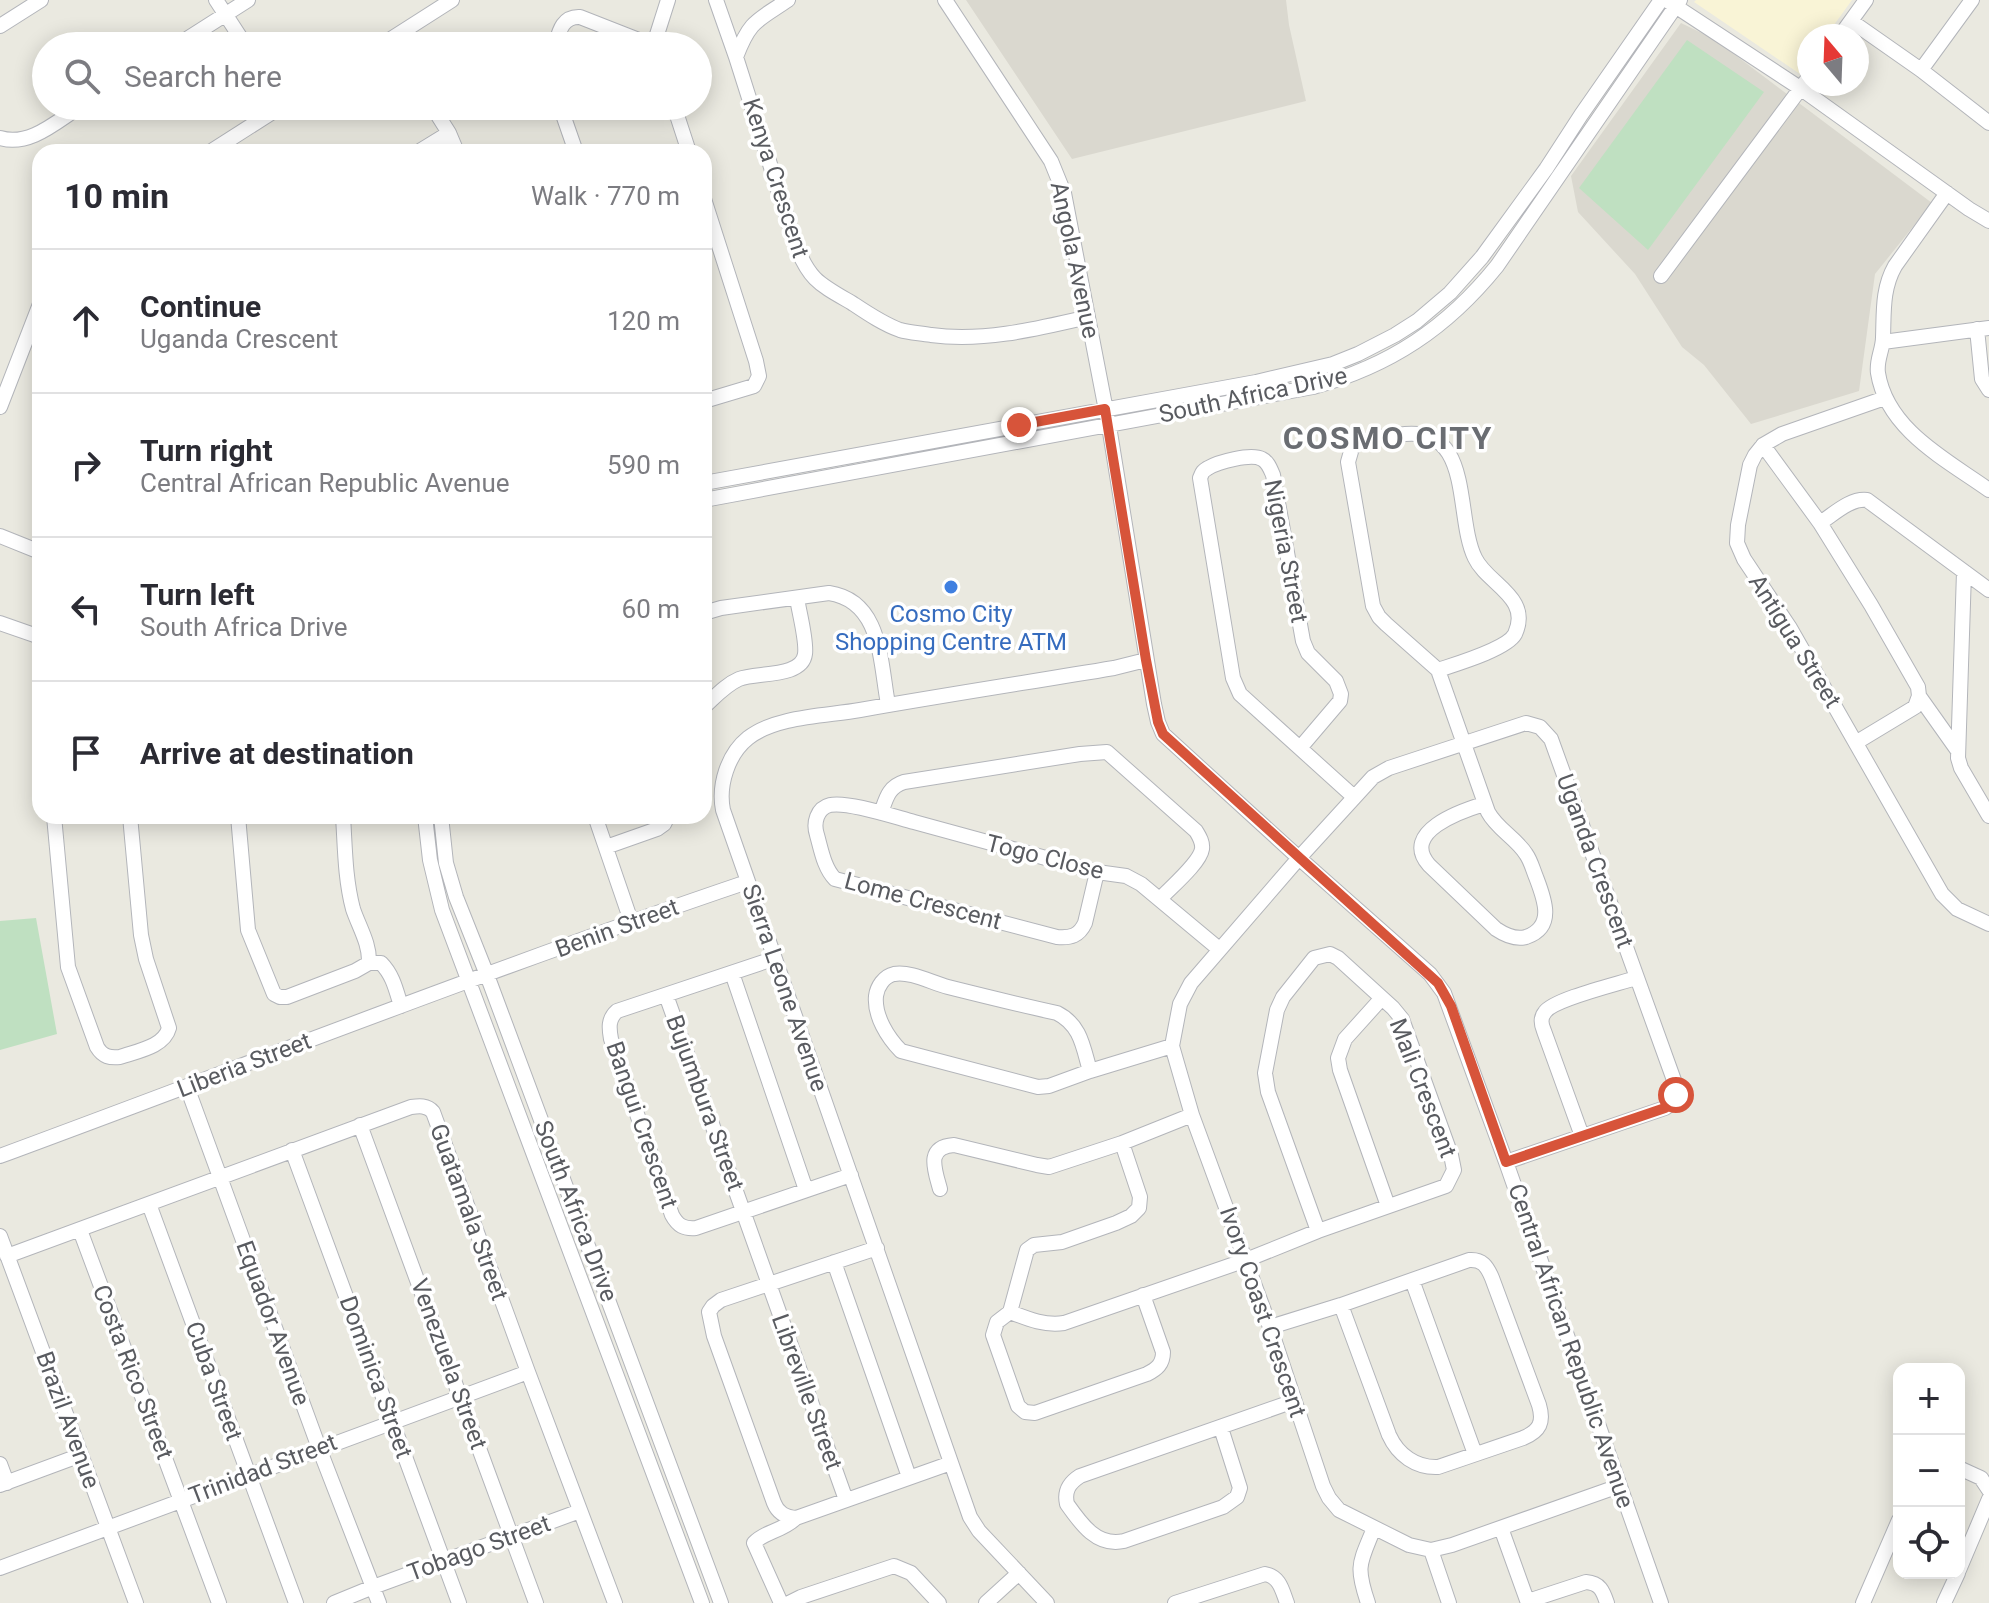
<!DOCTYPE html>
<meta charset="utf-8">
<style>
body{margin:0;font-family:Roboto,sans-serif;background:#f2f2f3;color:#2b2b33}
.controls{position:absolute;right:24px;bottom:24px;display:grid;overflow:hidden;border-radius:16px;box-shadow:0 4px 20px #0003}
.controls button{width:72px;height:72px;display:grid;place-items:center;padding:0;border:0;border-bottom:2px solid #e1e1e2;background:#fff;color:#2b2b33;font:40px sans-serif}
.compass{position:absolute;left:1797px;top:24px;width:72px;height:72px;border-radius:50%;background:#fff;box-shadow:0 4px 20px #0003;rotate:341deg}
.stop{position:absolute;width:24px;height:24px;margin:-18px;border:6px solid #d7543a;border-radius:50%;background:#fff}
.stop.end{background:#d7543a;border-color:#fff;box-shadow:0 2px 8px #0008}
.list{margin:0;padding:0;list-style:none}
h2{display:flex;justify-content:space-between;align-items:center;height:104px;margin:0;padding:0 32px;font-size:34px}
h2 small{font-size:26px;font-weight:400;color:#7c7c81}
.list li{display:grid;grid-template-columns:52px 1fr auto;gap:24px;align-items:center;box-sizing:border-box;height:144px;padding:0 32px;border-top:2px solid #e1e1e2}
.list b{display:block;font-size:30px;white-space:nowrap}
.list p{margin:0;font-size:26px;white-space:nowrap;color:#7c7c81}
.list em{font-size:26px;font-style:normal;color:#7c7c81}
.icon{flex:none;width:44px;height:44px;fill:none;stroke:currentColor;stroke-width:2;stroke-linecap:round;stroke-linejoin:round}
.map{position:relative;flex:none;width:1989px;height:1603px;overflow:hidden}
.search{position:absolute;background:#fff;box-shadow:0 4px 20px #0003;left:32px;top:32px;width:680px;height:88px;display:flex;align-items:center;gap:20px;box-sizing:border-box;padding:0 28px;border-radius:44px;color:#7c7c81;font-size:30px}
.panel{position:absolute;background:#fff;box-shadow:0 4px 20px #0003;left:32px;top:144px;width:680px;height:680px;border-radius:24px}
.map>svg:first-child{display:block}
.commercial{fill:#f9f4d6}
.education{fill:#dad8cf}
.green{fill:#bfe0c1}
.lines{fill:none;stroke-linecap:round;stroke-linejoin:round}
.minor-casing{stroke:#b3b5ba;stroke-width:16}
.minor{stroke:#fff;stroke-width:14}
.route{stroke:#d7543a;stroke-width:10}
.shop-dot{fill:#3f7fe0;stroke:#fff;stroke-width:3}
.labels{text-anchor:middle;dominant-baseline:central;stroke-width:7;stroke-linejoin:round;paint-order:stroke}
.street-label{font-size:24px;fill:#595b60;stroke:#fff}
.shop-label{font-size:24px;fill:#366cbe;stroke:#fff}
.district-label{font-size:32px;font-weight:bold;letter-spacing:2px;fill:#6a6d72;stroke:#fff}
</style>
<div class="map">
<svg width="1989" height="1603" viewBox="0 0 1989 1603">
<rect width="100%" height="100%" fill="#eae9e0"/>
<path class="commercial" d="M1696,0h156l-26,36h-17v25l-9,13 -106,-72z"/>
<path class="education" d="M966,0h320l3,25 17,76 -234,58z
M1681,23l33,16 218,164 -57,71 -16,117 -108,33 -47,-59 -22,-18 -47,-73 -57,-62 -7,-36z"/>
<path class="green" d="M1687,40l77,52 -116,158 -69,-62z
M36,918l21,116 -57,16v-129z"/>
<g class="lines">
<g class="minor-casing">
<path id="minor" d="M216,0l30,46
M716,0l20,57
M788,0c-31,21 -38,20 -52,57l59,186c14,37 24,41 57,60 15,10 31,21 48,27 10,3 21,3 31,5 53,7 105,-6 157,-18
M945,0l106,161 13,32 45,233 45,278 4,18 5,12 136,124 131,116 14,19 62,169 155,441
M1669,2l131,86 169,121 20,12
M1851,21l70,49 68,53
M0,26l41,-26
M1840,36l26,-36
M654,44l14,-44
M176,46l72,-46
M380,46l72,-46
M555,46c4,-14 7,-30 25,-29l74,29
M1921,70l51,-70
M432,106l17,27 8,19
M560,106l16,46
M674,106l15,46
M0,138c30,9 57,-17 81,-32
M210,152l72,-46
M418,152l31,-19
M1947,193l-52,73c-13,23 -11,46 -12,71 0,13 -7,23 -5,36 9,57 69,87 111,117
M704,199l52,162 3,15 -5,10 -50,15
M1661,276l148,-199
M1977,329l5,50 7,11
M1883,342l106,-14
M1885,398l-103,36 -19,11 -8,10 -5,10 -12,60 -1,18 7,16 46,69 152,266 15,15 32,15
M0,407l40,-103
M1763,445l57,78 51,82 47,82 1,9 -4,11 -58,35
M704,483l552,-101 77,-18 25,-10 37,-19 22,-14 33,-28 32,-36 64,-88 35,-54 80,-115
M704,500l609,-113c77,-21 134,-59 184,-121l183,-266
M1820,523c14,-9 30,-25 47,-23l122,90
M0,536l40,16
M1964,572l-6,186 3,10 28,48
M704,613l17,-5 108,-15c53,8 51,69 59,111
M0,623l40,14
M1438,670c18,-6 69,-21 77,-36 17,-37 -28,-50 -40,-76 -21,-43 0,-136 -77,-123 -15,2 -34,2 -46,13l-4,14 25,144 6,11 7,7 52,46 50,142c9,17 28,26 38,42 5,7 7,16 10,23 8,21 20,50 -10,60 -11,3 -21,-2 -30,-8l-67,-64c-29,-33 32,-54 55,-61
M1919,696l39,55
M704,707c11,-10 21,-22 35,-28 17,-7 63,-1 66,-25 2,-13 -6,-42 -8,-56
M1300,748l40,-47 1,-7 -5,-13 -28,-28 -5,-12 -30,-166c-3,-7 -5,-13 -11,-16 -11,-6 -44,3 -54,9 -6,4 -5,3 -8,10l33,200 7,16 114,103
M881,813c5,-14 7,-26 23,-31l176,-28 27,-2 89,79c3,5 7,11 6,18 -2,14 -32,39 -42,50
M54,816l14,151 29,80c6,10 13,11 23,10 17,-6 44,-10 49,-29l-23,-69 -5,-24 -11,-119
M238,816l10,114 26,64 6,3h7l68,-26 14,-8
M343,816c2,31 2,63 10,93 6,18 17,35 16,54
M425,816l5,44 12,50 260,693
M441,816l5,47 10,34 31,78 234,628
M595,816l36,105
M606,847l51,-18 7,-5 4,-8
M1097,872l-12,51c-6,13 -14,15 -28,14l-222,-58c-11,-11 -14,-30 -18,-44 -4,-12 0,-27 13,-30 18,-4 65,12 84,17 61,17 122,33 183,50l29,4 15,8 78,65
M773,959l-156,52c-9,8 -8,17 -6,28l61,176c6,11 12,14 24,13l155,-53
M369,963h12c12,12 15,27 20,43
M732,973l74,217
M666,995l180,505
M1381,999l-36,40 -7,19 2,12 48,136
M1090,1071c-7,-24 -9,-46 -33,-58 -37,-8 -73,-17 -109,-26 -16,-4 -37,-16 -54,-13 -10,2 -17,13 -18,22 -2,20 12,42 25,55l137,36 11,-1 41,-15 82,-25
M187,1087l132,361 60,155
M360,1125l176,478
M1582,1136l-38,-105c-3,-7 -4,-13 1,-19 9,-13 73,-28 91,-34
M1122,1143l18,54 -1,11 -8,8 -15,7 -54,19 -28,3 -7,5 -17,62 -13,10 -4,13 25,71 7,6 10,1 112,-39c10,-5 16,-10 16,-22l-20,-57
M292,1150l167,453
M0,1156c249,-92 496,-189 747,-274
M1506,1162l159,-54c11,-6 12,-13 10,-25l-124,-344 -11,-12 -14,-4 -137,45 -16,9 -74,81 -108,125 -11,21 -8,42 20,69 78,212 53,159 6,12 10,12 70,35 22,5 21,-5 167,-59
M940,1189c-5,-19 -15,-42 14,-44l83,20 12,2 73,-24 70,-28
M149,1204l147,399
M80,1230l139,373
M0,1236l136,367
M877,1248l-156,52 -8,6 -4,6 5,24 60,167c4,10 11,14 22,15l155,-55
M7,1256l404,-149c8,-1 16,-2 22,5l95,260 87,231
M834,1262l75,215
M1412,1280l63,174
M1010,1312c18,7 35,14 54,11l182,-63 72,-29 128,-45 8,-16 -3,-15 -49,-136 -9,-11 -55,-50 -8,-4 -16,4 -31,39 -6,13 -12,63 3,19 50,139
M1270,1327l71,-22 128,-45c13,-1 18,6 23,18l47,127c5,17 1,26 -16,33l-85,29c-22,1 -40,-12 -49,-32l-48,-130
M1221,1428l19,60 -3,9 -14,10 -99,34c-27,6 -43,-17 -57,-37 -3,-13 2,-21 13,-28l214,-75
M0,1464l7,19
M1959,1468l22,10 8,12
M0,1485l81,-30
M1501,1528l27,75
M1431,1550l18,53
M0,1568l528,-196
M1959,1570l30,-71
M1528,1601l58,-19c14,1 17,9 21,21
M334,1603l39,-16 207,-76
M781,1603l-27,-60c11,-12 27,-11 42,-25
M789,1603l12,-6 93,-31 17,7 28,30
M986,1603l33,-30
M1047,1603l-68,-72 -9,-14 -247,-707c-5,-25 5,-56 25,-72 28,-22 78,-22 112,-28 85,-15 170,-28 254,-42l32,-8
M1175,1603l90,-29c15,3 17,16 22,29
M1368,1603c-13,-38 -8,-40 6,-75
M1863,1603l36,-83
M1944,1603l14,-30"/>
</g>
<use href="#minor" class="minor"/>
</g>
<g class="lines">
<path class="route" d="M1019,425l86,-16 41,251 12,62 5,12 275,249 13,23 55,156 159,-54 8,-5 3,-8"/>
</g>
<circle class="shop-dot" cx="951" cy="587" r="8"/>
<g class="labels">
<g class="street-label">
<text transform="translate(776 178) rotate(72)">Kenya Crescent</text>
<text transform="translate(1075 260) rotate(78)">Angola Avenue</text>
<text transform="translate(1253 395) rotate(-12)">South Africa Drive</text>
<text transform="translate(1286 551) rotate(79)">Nigeria Street</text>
<text transform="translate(1795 641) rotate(58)">Antigua Street</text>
<text transform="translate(1045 857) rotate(14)">Togo Close</text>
<text transform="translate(1595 861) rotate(70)">Uganda Crescent</text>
<text transform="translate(923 901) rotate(15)">Lome Crescent</text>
<text transform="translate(617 928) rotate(-20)">Benin Street</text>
<text transform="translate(785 988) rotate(71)">Sierra Leone Avenue</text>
<text transform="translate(244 1065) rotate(-21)">Liberia Street</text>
<text transform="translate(1423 1088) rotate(69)">Mali Crescent</text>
<text transform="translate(705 1103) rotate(70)">Bujumbura Street</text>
<text transform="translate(642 1125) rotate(71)">Bangui Crescent</text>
<text transform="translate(576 1211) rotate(69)">South Africa Drive</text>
<text transform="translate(469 1212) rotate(70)">Guatamala Street</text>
<text transform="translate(1263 1312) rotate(71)">Ivory Coast Crescent</text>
<text transform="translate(273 1323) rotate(70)">Equador Avenue</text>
<text transform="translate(1571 1346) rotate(71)">Central African Republic Avenue</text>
<text transform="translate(449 1364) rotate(70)">Venezuela Street</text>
<text transform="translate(133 1372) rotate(69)">Costa Rico Street</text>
<text transform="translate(376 1377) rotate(70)">Dominica Street</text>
<text transform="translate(214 1381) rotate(70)">Cuba Street</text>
<text transform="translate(807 1392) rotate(70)">Libreville Street</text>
<text transform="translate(68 1420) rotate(70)">Brazil Avenue</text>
<text transform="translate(263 1469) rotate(-21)">Trinidad Street</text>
<text transform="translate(479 1548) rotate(-20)">Tobago Street</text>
</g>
<g class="shop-label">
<text x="951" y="614">Cosmo City<tspan x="951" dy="28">Shopping Centre ATM</tspan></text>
</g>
<g class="district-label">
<text x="1388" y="438">COSMO CITY</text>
</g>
</g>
</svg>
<div class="controls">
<button>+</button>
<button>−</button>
<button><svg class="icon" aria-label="locate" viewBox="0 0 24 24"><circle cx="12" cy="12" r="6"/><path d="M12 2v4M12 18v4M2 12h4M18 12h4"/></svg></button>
</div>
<svg class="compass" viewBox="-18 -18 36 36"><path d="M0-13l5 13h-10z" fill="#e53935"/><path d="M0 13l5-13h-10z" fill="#7c7c81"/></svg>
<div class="stop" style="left:1676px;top:1095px"></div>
<div class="stop end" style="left:1019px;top:425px"></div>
<div class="search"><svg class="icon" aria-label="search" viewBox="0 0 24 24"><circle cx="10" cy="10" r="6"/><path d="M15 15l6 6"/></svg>Search here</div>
<section class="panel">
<h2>10 min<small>Walk · 770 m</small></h2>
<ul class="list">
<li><svg class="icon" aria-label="ahead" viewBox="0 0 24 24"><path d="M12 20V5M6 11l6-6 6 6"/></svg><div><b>Continue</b><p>Uganda Crescent</p></div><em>120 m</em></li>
<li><svg class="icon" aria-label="right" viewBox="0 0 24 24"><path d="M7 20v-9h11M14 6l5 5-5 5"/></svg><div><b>Turn right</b><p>Central African Republic Avenue</p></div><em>590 m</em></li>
<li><svg class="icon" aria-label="left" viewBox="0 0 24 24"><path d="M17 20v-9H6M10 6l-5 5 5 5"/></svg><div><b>Turn left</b><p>South Africa Drive</p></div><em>60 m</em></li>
<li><svg class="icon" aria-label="arrive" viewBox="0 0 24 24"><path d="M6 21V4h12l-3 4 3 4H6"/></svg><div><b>Arrive at destination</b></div></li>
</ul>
</section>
</div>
